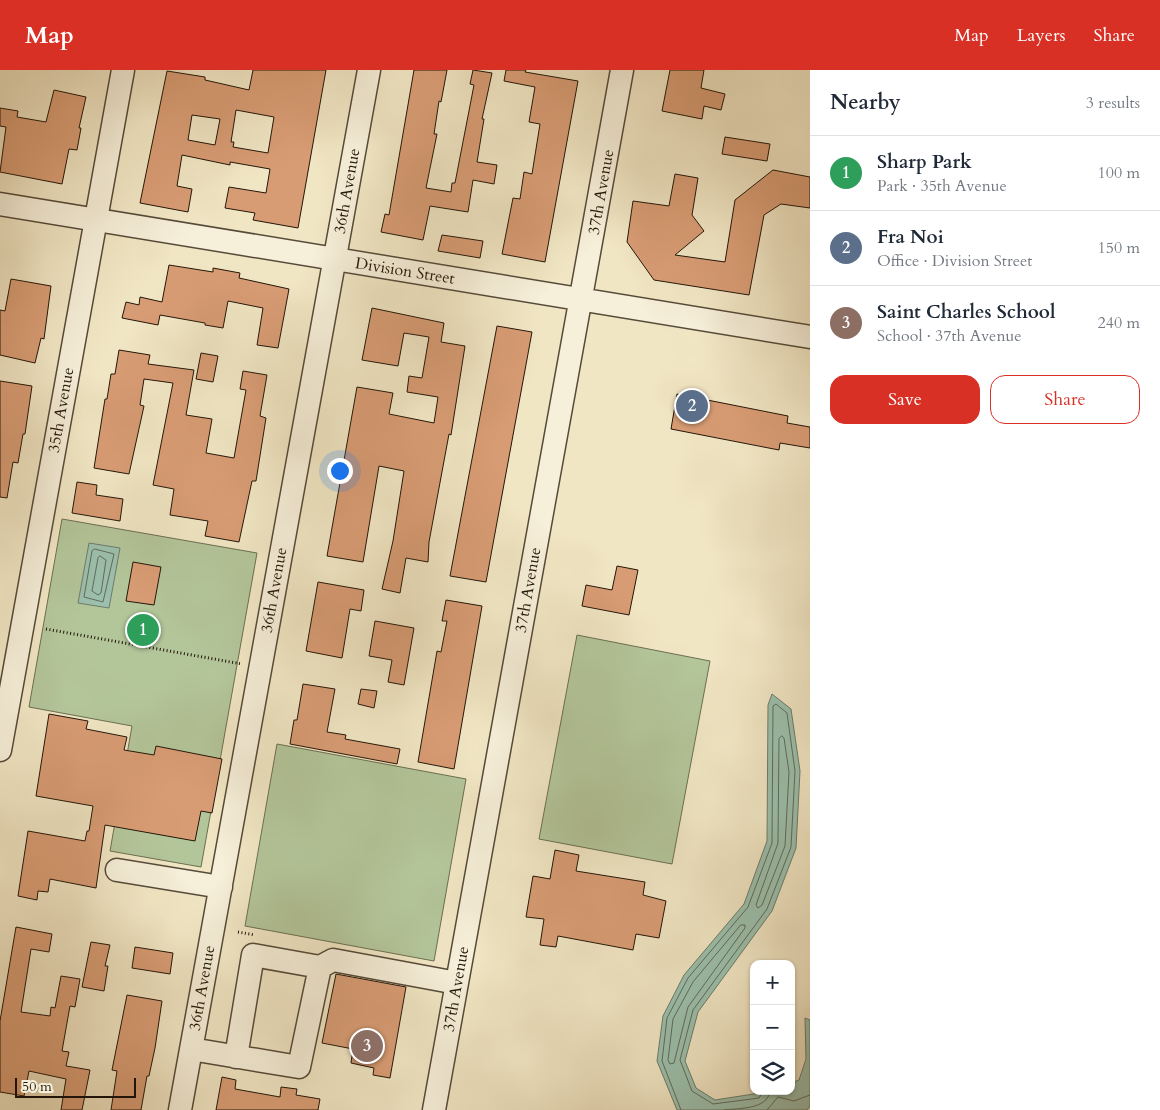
<!DOCTYPE html>
<meta charset="utf-8">
<style>
body{margin:0;font-family:Cardo,serif;background:#f6f6f7;color:#1f2937}
.controls{position:absolute;right:15px;bottom:15px;display:grid;overflow:hidden;border-radius:10px;box-shadow:0 1px 4px #0004}
.controls button{width:45px;height:45px;display:grid;place-items:center;padding:0;border:0;border-bottom:1px solid #e0e1e3;background:#fff;color:#1f2937;font:25px sans-serif}
.scale{position:absolute;left:15px;bottom:12px;width:121px;box-sizing:border-box;padding-left:5px;border:2px solid #231609;border-top:0;font-size:14px;line-height:18px;white-space:nowrap;color:#231609;-webkit-text-stroke:4px #f6efd9;paint-order:stroke}
.you{position:absolute;left:339px;top:400px;width:18px;height:18px;margin:-12px;border:4px solid #fff;border-radius:50%;background:#1a73e8;box-shadow:0 0 0 8px #1a73e833}
.badge{display:grid;place-items:center;width:32px;height:32px;border-radius:50%;background:#d93025;color:#fff;font-size:16px;font-weight:700}
.pin{position:absolute;translate:-50% -50%;border:2px solid #fff;box-shadow:0 1px 5px #0006}
.list{margin:0;padding:0;list-style:none}
h2{display:flex;justify-content:space-between;align-items:center;height:65px;margin:0;padding:0 20px;font-size:21px}
h2 small{font-size:16px;font-weight:400;color:#747a83}
.list li{display:grid;grid-template-columns:32px 1fr auto;gap:15px;align-items:center;box-sizing:border-box;height:75px;padding:0 20px;border-top:1px solid #e0e1e3}
.list b{display:block;font-size:19px;white-space:nowrap}
.list p{margin:0;font-size:16px;white-space:nowrap;color:#747a83}
.list em{font-size:16px;font-style:normal;color:#747a83}
.actions{display:flex;gap:10px;padding:15px 20px}
.actions a{flex:1;padding:11px 0;border:1px solid #d93025;border-radius:15px;text-align:center;font-size:18px;color:#d93025}
.actions .main{background:#d93025;color:#fff}
.icon{flex:none;width:28px;height:28px;fill:none;stroke:currentColor;stroke-width:2;stroke-linecap:round;stroke-linejoin:round}
.map{position:relative;flex:none;width:810px;height:1040px;overflow:hidden}
header{display:flex;align-items:center;gap:30px;box-sizing:border-box;height:70px;padding:0 25px;background:#d93025;color:#fff}
header strong{font-size:24px}
nav{display:flex;gap:28px;margin-inline-start:auto;font-size:18px}
main{display:flex}
aside{flex:1;background:#fff}
.map>svg:first-child{display:block}
.green{fill:#b3c69a;stroke:#6b6e52}
.water{fill:#9cc0ad;stroke:#6c7c6b}
.lines{fill:none;stroke-linecap:round;stroke-linejoin:round}
.shore{stroke:#606b5b;stroke-width:1}
.building{fill:#d89c74;stroke:#231609;fill-rule:evenodd}
.minor-casing{stroke:#564a38;stroke-width:25}
.path{stroke:#231609;stroke-width:3;stroke-dasharray:1 2.5;stroke-linecap:butt}
.minor{stroke:#f6efd9;stroke-width:22}
.labels{text-anchor:middle;dominant-baseline:central;stroke-width:4.5;stroke-linejoin:round;paint-order:stroke}
.street-label{font-size:16px;fill:#231609;stroke:#f6efd9}
</style>
<header>
<strong>Map</strong>
<nav><a>Map</a><a>Layers</a><a>Share</a></nav>
</header>
<main>
<div class="map">
<svg width="810" height="1040" viewBox="0 0 810 1040">
<rect width="100%" height="100%" fill="#f1e6c4"/>
<filter id="stains"><feTurbulence type="fractalNoise" baseFrequency=".004" numOctaves="4"/><feColorMatrix values="0 0 0 0 .2 0 0 0 0 .09 0 0 0 0 .02 0 0 0 .5 -.17"/></filter>
<radialGradient id="worn" r=".72"><stop offset=".6" stop-color="#630" stop-opacity="0"/><stop offset="1" stop-color="#630" stop-opacity=".3"/></radialGradient>
<path class="green" d="M62,449l195,34 -56,314 -91,-16 22,-125 -103,-19z
M577,565l133,26 -38,203 -133,-25z
M277,674l189,35 -32,182 -189,-35z"/>
<path class="water" d="M89,473l31,5 -11,60 -31,-5z
M772,624l19,15 9,62 -4,77 -24,63 -74,101 -13,49 11,27 19,12 58,-9h18v-8l8,-3 7,-21 -1,-41 5,2v86l-3,4h-130l-20,-49 6,-45 21,-41 60,-71 23,-63 1,-136z"/>
<g class="lines">
<path class="shore" d="M95,479l19,5 -11,48 -19,-5 8,-46z
M100,486l6,4 -5,33 -3,2 -6,-4 6,-33z
M782,666l2,2 5,34 -4,74 -23,59 -4,3 -2,-3 22,-62 1,-104z
M741,855h4v3l-57,79 -14,56 -4,1 -2,-4 5,-41 20,-37z
M681,1040l-19,-49 5,-43 21,-40 60,-71 24,-64 1,-137 3,-2 11,9 8,58 -4,76 -24,62 -74,101 -13,50 12,31 21,13 46,-6 4,-7
M724,1040c14,-2 44,0 46,-19
M767,1040l11,-13 16,4 16,-6"/>
</g>
<path class="building" d="M253,0h73l-28,158 -45,-8 2,-7 -30,-5 4,-21 37,6 4,-24 -40,-7v3l-48,-10 -5,31 15,3 -4,23 -48,-9 27,-132 38,6v3l44,10zM236,40l38,7 -6,36 -35,-6 1,-5h-3zM192,45l28,4 -5,26 -27,-5z
M414,0h33l-6,32 -2,-1 -5,33h3l-11,54 25,4 1,-9h3l19,-98 -4,-1 3,-14 19,3 -10,46h2l-7,43 20,3 -3,19 -21,-4 -5,32 -38,-6 -7,34 -42,-8 4,-18 4,1z
M506,0h20l-1,2 53,9 -33,181 -43,-8 11,-56 7,1 4,-27 8,2 8,-50 -11,-2 6,-35 -31,-6z
M670,0h34l-3,18 24,6 -4,16 -17,-4 -2,13 -40,-8z
M54,20l32,7 -7,31h2l-4,22 -8,-1 -7,35 -62,-12 6,-45 -6,-1v-18l18,3 -1,6 29,5z
M725,67l45,7 -3,17 -45,-7z
M773,100l37,7v31l-29,-4 -17,11 -15,80 -95,-15 -27,-38 6,-41 36,5 6,-32 23,4 -6,37 12,16 -29,24 50,7 10,-62z
M442,165l41,6 -3,17 -42,-7z
M169,195l44,7v-4l27,5 -1,5 50,11 -11,59 -21,-3 6,-37 -35,-7 -5,27 -18,-3v-2l-45,-8 -2,10 -36,-7 4,-16 13,3 1,-8 22,5z
M11,209l40,7 -7,53 -3,-1 -6,25 -35,-8v-45l5,1z
M372,238l72,15 -3,19 24,4 -14,89 -2,-1 -20,108 -1,20 -22,-4 -6,35 -18,-4 11,-48 11,-70 -25,-5 -16,96 -36,-6 30,-169 36,6 -4,21 45,9 4,-26 -31,-5 2,-16 13,2 7,-41 -25,-4 -6,33 -36,-6z
M497,256l35,6 -46,250 -36,-6z
M119,280l31,5 -2,9 46,6 -8,45 26,4 -6,34 28,5 12,-68 -6,-1 3,-18 24,4 -7,41 6,2 -10,63h-4l-13,61 -34,-6 3,-15 -38,-6 4,-26 -21,-4 20,-102 -29,-4 -4,26 4,1 -15,68 -35,-6 11,-69h2l4,-25h4z
M201,283l17,3 -5,26 -17,-3z
M0,311l32,5 -7,48h-2l-5,29 -5,-1 -6,36 -7,-1z
M677,324l111,22 -1,7 23,4v21l-30,-5 -1,7 -108,-21z
M77,412l20,3 -1,10 27,4 -3,22 -48,-8z
M133,492l28,5 -7,38 -28,-4z
M617,496l21,4 -9,45 -47,-9 4,-21 26,5z
M318,512l46,8 -3,21 -11,-2 -8,49 -36,-7z
M446,530l36,6 -28,163 -36,-7 19,-111 4,1 6,-31h-5z
M375,551l39,7 -10,57 -16,-3 4,-22 -23,-4z
M303,614l32,5 -8,43 19,3 -1,4 55,10 -3,15 -107,-20 4,-24h3z
M361,619l16,2 -3,17 -16,-4z
M49,644l39,7 -2,8 41,8 -3,13 30,5 2,-9 66,13 -10,54 -11,-2 -6,30 -90,-16 -9,63 -46,-9 -2,13 -10,-1 -1,9 -19,-4 10,-65 57,10 2,-10h2l4,-25 -57,-10z
M555,780l24,5 -3,16 69,11 -2,13 23,6 -7,37 -23,-4 -3,16 -75,-14 -2,11 -16,-2 4,-26 -18,-2 7,-41 17,3z
M16,857l36,7 -3,18 -18,-3 -10,63 29,4 1,-9 4,1 6,-32 19,3 -5,28 -5,-1 -8,45 7,1 -3,14 24,4 -8,40h-21l5,-31 -37,-8 -5,25 -24,-4v-71z
M91,872l19,3 -5,21h3l-4,25 -22,-4z
M135,877l38,6 -3,21 -38,-6z
M336,904l70,13 -16,91 -17,-3 1,-7 -23,-5 2,-14 -31,-6z
M127,925l35,6 -7,47 -6,28h-2l-6,34h-30l6,-39 -5,-1z
M222,1007l14,3 -1,9 45,8 1,-10 16,2 -1,6 24,4 -2,11h-102z"/>
<g class="lines">
<g class="minor-casing">
<path id="minor" d="M0,134l810,133
M0,680l123,-680
M117,800l104,17
M191,979l108,18 21,-100
M236,987l17,-102 67,12 13,-7 124,23
M180,1040l189,-1040
M434,1040l188,-1040"/>
</g>
<path class="path" d="M46,559l196,35
M238,862l17,3"/>
<use href="#minor" class="minor"/>
</g>
<g class="labels">
<g class="street-label">
<text transform="translate(347 121) rotate(-80)">36th Avenue</text>
<text transform="translate(601 122) rotate(-80)">37th Avenue</text>
<text transform="translate(405 201) rotate(9)">Division Street</text>
<text transform="translate(61 340) rotate(-80)">35th Avenue</text>
<text transform="translate(274 520) rotate(-80)">36th Avenue</text>
<text transform="translate(528 520) rotate(-80)">37th Avenue</text>
<text transform="translate(202 918) rotate(-80)">36th Avenue</text>
<text transform="translate(456 919) rotate(-80)">37th Avenue</text>
</g>
</g>
<rect width="100%" height="100%" filter="url(#stains)"/>
<rect width="100%" height="100%" fill="url(#worn)"/>
</svg>
<div class="controls">
<button>+</button>
<button>−</button>
<button><svg class="icon" aria-label="layers" viewBox="0 0 24 24"><path d="M12 4l9 5-9 5-9-5zM3 14l9 5 9-5"/></svg></button>
</div>
<div class="scale">50 m</div>
<div class="you"></div>
<div class="pin badge" style="left:143px;top:560px;background:#2e9e5b">1</div>
<div class="pin badge" style="left:692px;top:336px;background:#5c6f8a">2</div>
<div class="pin badge" style="left:367px;top:976px;background:#8d6e63">3</div>
</div>
<aside>
<h2>Nearby<small>3 results</small></h2>
<ul class="list">
<li><span class="badge" style="background:#2e9e5b">1</span><div><b>Sharp Park</b><p>Park · 35th Avenue</p></div><em>100 m</em></li>
<li><span class="badge" style="background:#5c6f8a">2</span><div><b>Fra Noi</b><p>Office · Division Street</p></div><em>150 m</em></li>
<li><span class="badge" style="background:#8d6e63">3</span><div><b>Saint Charles School</b><p>School · 37th Avenue</p></div><em>240 m</em></li>
</ul>
<div class="actions"><a class="main">Save</a><a>Share</a></div>
</aside>
</main>
